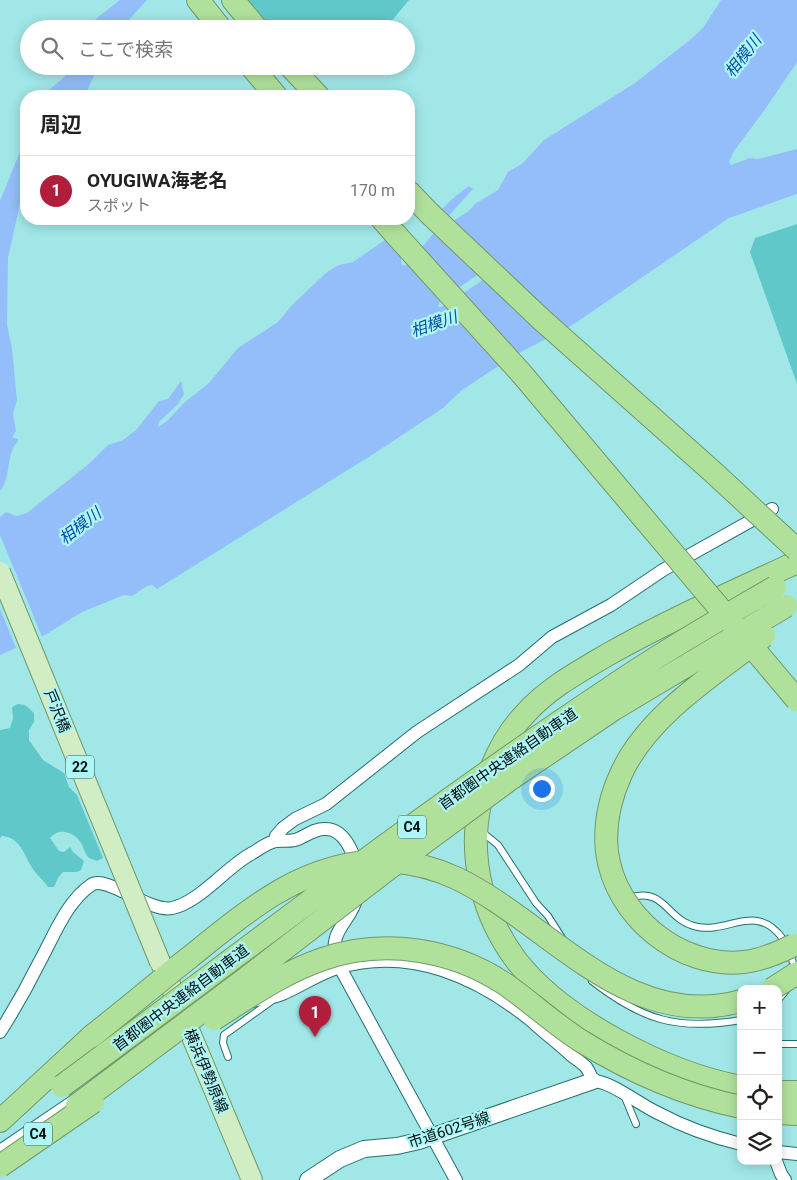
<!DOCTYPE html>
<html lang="ja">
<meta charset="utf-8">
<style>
body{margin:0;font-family:Roboto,"Noto Sans JP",sans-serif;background:#f6f6f6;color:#222}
.controls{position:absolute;right:15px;bottom:15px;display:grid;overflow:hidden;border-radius:10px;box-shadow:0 2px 12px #0003}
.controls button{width:45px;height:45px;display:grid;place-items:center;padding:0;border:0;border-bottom:1px solid #e0e0e0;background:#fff;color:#222;font:25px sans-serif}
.you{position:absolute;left:541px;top:788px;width:18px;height:18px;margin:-12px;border:4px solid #fff;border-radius:50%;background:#1a73e8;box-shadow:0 0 0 8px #1a73e833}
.badge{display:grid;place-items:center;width:32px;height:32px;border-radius:50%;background:#b11e3c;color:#fff;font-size:16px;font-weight:700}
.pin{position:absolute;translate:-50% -41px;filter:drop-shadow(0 1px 2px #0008)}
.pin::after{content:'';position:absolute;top:26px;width:18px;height:15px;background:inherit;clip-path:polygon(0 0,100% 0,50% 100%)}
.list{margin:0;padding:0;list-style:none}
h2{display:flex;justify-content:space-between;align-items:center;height:65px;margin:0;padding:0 20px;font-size:21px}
h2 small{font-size:16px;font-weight:400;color:#767676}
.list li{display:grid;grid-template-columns:32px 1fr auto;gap:15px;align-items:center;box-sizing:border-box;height:70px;padding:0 20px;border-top:1px solid #e0e0e0}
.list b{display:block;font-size:19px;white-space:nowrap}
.list p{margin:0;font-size:16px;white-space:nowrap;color:#767676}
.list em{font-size:16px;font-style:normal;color:#767676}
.icon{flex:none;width:28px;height:28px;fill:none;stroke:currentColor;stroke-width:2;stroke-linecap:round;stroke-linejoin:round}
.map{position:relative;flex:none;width:797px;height:1180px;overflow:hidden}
.search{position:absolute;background:#fff;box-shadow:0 2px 12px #0003;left:20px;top:20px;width:395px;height:55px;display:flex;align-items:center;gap:12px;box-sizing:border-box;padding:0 18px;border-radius:28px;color:#767676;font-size:19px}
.panel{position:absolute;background:#fff;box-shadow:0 2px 12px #0003;left:20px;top:90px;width:395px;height:135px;border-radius:20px}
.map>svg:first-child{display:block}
.green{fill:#61c8c9}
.water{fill:#94bef9;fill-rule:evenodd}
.pier{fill:#a1e7e8}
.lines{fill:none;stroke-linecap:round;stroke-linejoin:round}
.service-casing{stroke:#266e6f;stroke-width:8}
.minor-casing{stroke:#266e6f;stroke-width:14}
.tertiary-casing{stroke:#266e6f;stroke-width:18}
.primary-casing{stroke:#72986a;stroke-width:22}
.motorway-casing{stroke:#72986a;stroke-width:24}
.service{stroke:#fff;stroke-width:6}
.minor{stroke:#fff;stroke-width:12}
.tertiary{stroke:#fff;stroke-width:16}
.primary{stroke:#d0edc3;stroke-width:20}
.motorway{stroke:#b0e19b;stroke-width:22}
.primary-bridge-casing{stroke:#72986a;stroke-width:22;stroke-linecap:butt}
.motorway-bridge-casing{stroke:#72986a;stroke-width:24;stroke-linecap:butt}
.primary-bridge{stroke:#d0edc3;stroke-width:20}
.motorway-bridge{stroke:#b0e19b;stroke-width:22}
.labels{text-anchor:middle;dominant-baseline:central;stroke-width:4.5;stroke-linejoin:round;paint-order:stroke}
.shield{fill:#aef5f5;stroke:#345455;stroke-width:1}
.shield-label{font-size:14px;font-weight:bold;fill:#000f10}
.street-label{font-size:15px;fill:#000f10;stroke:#aef5f5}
.water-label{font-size:16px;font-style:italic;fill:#0850a4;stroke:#aef5f5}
</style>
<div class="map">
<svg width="797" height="1180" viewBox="0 0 797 1180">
<rect width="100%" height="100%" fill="#a1e7e8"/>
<path class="green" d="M248,0h161l-24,29h-114z
M797,224v160l-47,-132 5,-14z
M18,704l7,1 9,8v9l-5,8v10l14,20 21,13 5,14 8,8 26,63 -6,3c-2,-1 -6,-2 -8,-3 -4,-4 -5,-10 -8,-15 -7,-11 -22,-16 -31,-5l9,13 5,1 6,-5 3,5 11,9 -3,9 -4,2h-14l-5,6 -4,9h-6c-4,-6 -9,-10 -13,-15 -11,-14 -12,-34 -33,-36l-2,2v-108l10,-2 3,-10 -1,-11z"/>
<path class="water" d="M120,0h27l-22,24 -1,5h-41z
M721,0h76v62l-31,46 -32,43 -5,11 2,3 19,-7 8,1 39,-10v45l-68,24 -158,108 -54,28 -55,36 -19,18 -68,45 -218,136 -5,-4 -5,1 -15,10 -8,-1 -42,17 -37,23 -45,20v-138l6,-5 10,4 11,-3 63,-50 18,-18 15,-5 13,-10 23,-29 9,-2 13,-18 3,13 -6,10 -19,18 -1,5 9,-6 18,-19 24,-19 29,-35 40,-26 14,-17 35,-33 12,-7 14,-3 32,-22 23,-8 -7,28 1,6 6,-2 25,-30c-1,-21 20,-36 36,-48l4,3 -29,32 2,4 23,-14 6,-7 23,-14 10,-18 14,-8 22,-24 91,-57 56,-44 12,-11zM479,274l5,5 -40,27 -4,1 -2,-1 3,-6z
M73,66h29l-8,10 -8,17 -5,1 -1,2h-36c9,-12 22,-17 29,-30z
M26,126v61l-5,12 -13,59 -1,67 5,24 5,51 -4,13 3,18 -4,6 6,2v2c-13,14 -6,36 -18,50v-290l22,-54 1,-15z"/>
<path class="pier" d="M0,535l43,104 -26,11 -17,-41z"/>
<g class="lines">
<g class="service-casing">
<path id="service" d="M481,831l17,14 38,58 12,13 14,22
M628,898c39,-12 37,23 70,29 32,6 58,-25 85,12 6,9 11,20 10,32
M592,981c50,39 85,50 149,39
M778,1000l9,-11
M778,1042l3,2h16
M228,1057l-5,-14 1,-8 49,-35
M624,1095l12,29"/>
</g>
<g class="minor-casing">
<path id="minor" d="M276,841v-5l7,-8 12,-9 31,-15 91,-72 102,-67 33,-28 59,-32 52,-35 109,-61
M357,897c-7,27 -30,33 -20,65l119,218
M253,1001c9,-3 20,-3 29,-7 19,-8 36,-20 55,-26 73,-22 142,9 197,55 12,11 25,21 37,32 5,4 11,8 15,12 3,4 5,9 7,14 18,0 47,24 65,32 26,14 54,24 83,31
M0,1032c14,-22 27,-45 39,-69 14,-25 27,-61 52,-78 15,-11 58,28 81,23 26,-5 53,-39 77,-53 8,-4 18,-13 27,-14 8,-1 15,1 22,-2 9,-4 18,-11 28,-10 19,0 27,25 32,38
M0,1151l80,-54
M778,1152l19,2
M776,1161l5,13 4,6"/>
</g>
<g class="tertiary-casing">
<path id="tertiary" d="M308,1180l32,-21 24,-10 33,-3 22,-5 174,-60"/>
</g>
<g class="primary-casing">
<path id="primary" d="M161,963l91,217"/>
</g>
<g class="motorway-casing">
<path id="motorway" d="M198,0l23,29
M233,0l24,29
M251,66l25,30
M290,66l28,30
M409,192l20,21
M382,219l15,17
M741,1087c-74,-14 -179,-67 -225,-127 -33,-44 -48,-102 -36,-156 8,-33 21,-65 45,-90 22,-25 53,-42 82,-59 62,-35 126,-63 190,-93
M778,1092h19
M778,1113l19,1
M0,1121l92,-85"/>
</g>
<use href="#service" class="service"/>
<use href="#minor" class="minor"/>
<use href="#tertiary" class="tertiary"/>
<use href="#primary" class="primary"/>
<use href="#motorway" class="motorway"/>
<g class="primary-bridge-casing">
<path id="primary-bridge" d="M0,572l160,390"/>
</g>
<g class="motorway-bridge-casing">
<path id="motorway-bridge" d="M429,213l113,107 171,152 84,78
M397,236l124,137 276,327
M764,636c-50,38 -117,80 -143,138 -11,24 -17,51 -14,78 8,64 73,117 137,110 18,-2 34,-9 50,-17
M390,861c23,2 45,7 66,17 92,44 171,155 285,123
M772,989l25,-16
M214,1019c35,-22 70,-47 109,-60 61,-21 129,-10 182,25 26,18 49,40 76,57 50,31 102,54 160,66
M92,1036c33,-26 65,-53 98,-79 51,-41 101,-85 168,-94
M62,1086c179,-132 357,-271 542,-394 55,-38 113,-71 171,-105
M77,1105l168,-126 143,-110 121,-89 105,-71 172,-103
M0,1166l93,-64"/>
</g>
<use href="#primary-bridge" class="primary-bridge"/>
<use href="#motorway-bridge" class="motorway-bridge"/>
</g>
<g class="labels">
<g class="shield">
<rect x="66" y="755.5" width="28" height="23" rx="4"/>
<rect x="398" y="815.5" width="28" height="23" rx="4"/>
<rect x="24" y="1122.5" width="28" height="23" rx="4"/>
</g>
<g class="shield-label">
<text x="80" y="767">22</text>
<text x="412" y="827">C4</text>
<text x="38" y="1134">C4</text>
</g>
<g class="street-label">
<text transform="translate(57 711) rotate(68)">戸沢橋</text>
<text transform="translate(508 759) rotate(-35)">首都圏中央連絡自動車道</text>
<text transform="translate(181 998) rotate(-37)">首都圏中央連絡自動車道</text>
<text transform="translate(206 1071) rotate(67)">横浜伊勢原線</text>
<text transform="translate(449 1130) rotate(-18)">市道602号線</text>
</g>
<g class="water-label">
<text transform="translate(743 56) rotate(-52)">相模川</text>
<text transform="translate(434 324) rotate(-19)">相模川</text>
<text transform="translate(80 526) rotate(-38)">相模川</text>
</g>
</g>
</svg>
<div class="controls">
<button>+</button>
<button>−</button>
<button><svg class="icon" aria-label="locate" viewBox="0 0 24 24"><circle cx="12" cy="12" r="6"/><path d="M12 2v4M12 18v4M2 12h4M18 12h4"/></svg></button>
<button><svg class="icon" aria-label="layers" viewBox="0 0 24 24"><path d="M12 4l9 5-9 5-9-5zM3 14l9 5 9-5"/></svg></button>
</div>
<div class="you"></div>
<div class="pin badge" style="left:315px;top:1037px">1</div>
<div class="search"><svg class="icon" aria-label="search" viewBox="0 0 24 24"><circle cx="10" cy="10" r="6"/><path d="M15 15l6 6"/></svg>ここで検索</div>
<section class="panel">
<h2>周辺<small></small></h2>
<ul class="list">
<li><span class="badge">1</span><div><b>OYUGIWA海老名</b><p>スポット</p></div><em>170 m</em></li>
</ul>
</section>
</div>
